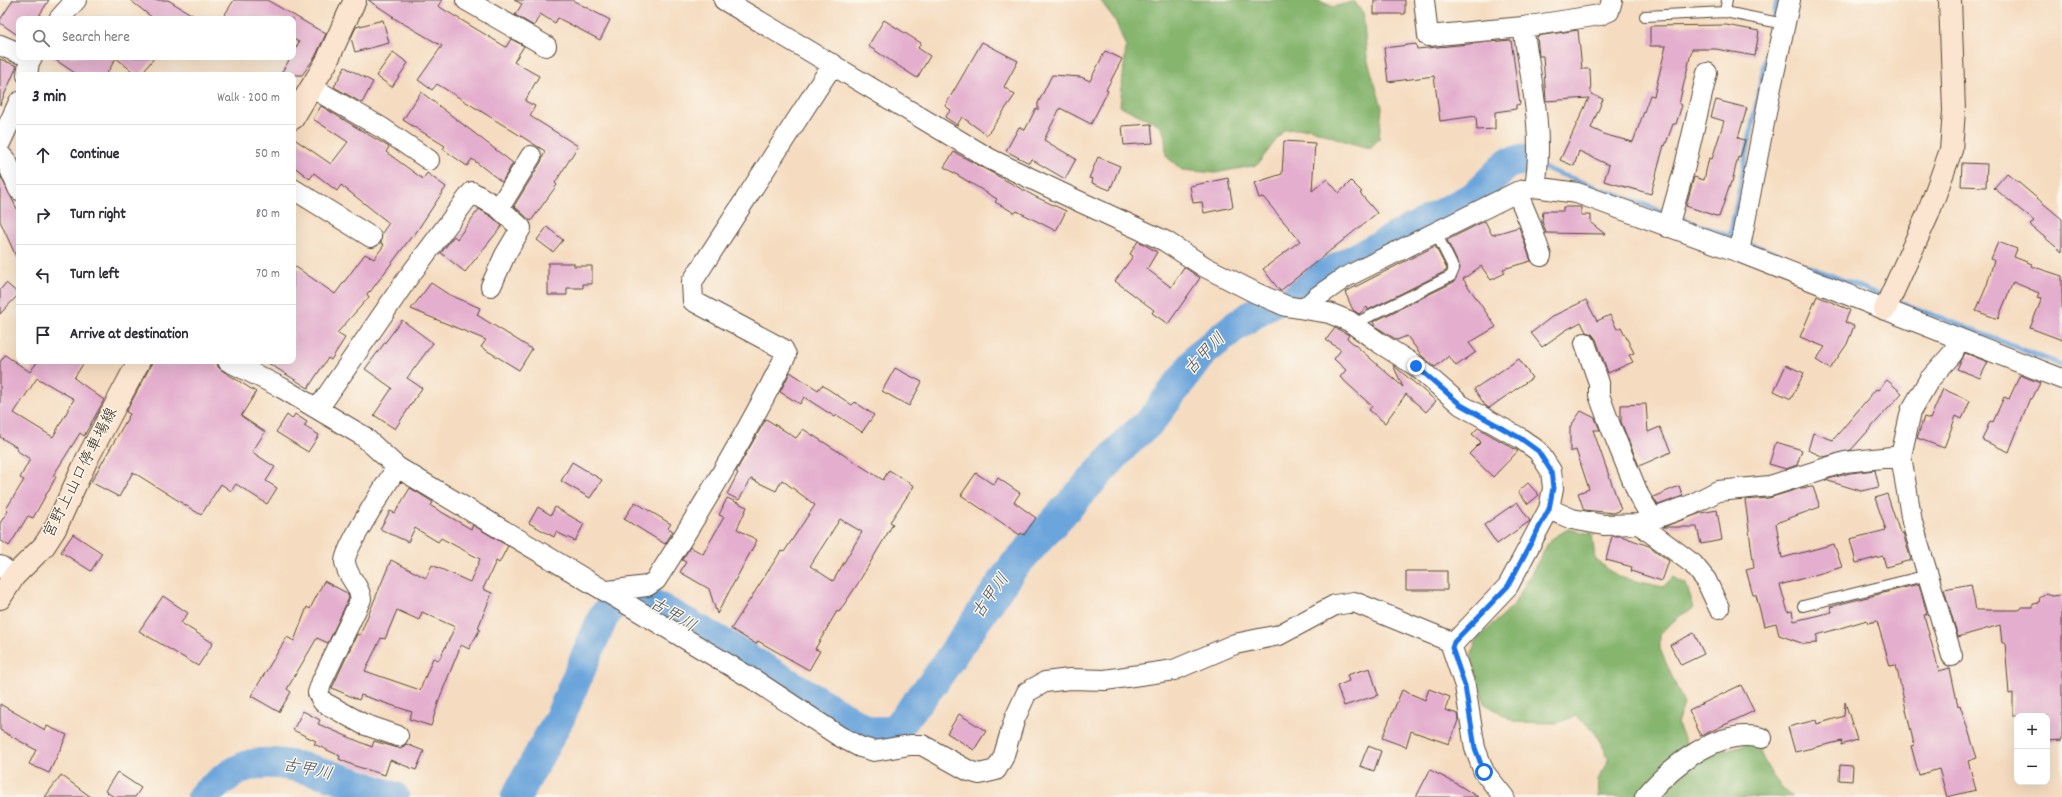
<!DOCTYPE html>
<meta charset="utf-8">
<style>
body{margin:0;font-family:Dekko,"Klee One",sans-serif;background:#f7f7f7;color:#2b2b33}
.controls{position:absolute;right:12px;bottom:12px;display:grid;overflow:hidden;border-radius:8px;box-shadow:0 4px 16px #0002}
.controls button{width:36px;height:36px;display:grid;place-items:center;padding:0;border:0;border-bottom:1px solid #e1e1e2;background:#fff;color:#2b2b33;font:20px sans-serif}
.stop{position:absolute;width:12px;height:12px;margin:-9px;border:3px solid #1a73e8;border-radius:50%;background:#fff}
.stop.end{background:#1a73e8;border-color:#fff;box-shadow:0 1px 4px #0008}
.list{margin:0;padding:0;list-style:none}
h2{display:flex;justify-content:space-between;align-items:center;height:52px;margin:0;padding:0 16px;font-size:17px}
h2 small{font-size:13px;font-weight:400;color:#7c7c81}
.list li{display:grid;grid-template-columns:26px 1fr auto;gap:12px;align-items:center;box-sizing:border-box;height:60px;padding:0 16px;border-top:1px solid #e1e1e2}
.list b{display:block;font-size:15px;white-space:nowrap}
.list em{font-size:13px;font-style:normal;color:#7c7c81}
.icon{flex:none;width:22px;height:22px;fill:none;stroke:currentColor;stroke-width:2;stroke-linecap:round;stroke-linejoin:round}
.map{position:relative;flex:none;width:2062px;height:797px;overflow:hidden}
.search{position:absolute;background:#fff;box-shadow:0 4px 16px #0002;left:16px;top:16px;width:280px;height:44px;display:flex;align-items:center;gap:10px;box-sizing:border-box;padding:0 14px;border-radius:8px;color:#7c7c81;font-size:15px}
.panel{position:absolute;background:#fff;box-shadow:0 4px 16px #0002;left:16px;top:72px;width:280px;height:292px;border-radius:8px}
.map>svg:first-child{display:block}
.forest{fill:#86b56e;stroke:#607046}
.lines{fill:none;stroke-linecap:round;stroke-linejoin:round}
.stream{stroke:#6ca5db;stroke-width:5}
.river{stroke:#6ca5db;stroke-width:31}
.building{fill:#e4afce;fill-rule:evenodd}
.lane-casing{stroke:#574536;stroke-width:12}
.street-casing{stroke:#574536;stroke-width:22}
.secondary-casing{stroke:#574536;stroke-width:24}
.lane{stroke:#fff;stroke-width:10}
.street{stroke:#fff;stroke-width:20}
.secondary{stroke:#fce5d0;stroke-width:22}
.route{stroke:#1a73e8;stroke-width:5}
.labels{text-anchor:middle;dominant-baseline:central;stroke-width:3;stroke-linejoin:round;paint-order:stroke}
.street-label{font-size:16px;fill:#3b2a1e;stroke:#fbf7ec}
.water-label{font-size:17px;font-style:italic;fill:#4c5560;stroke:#fbf7ec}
</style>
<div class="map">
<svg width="2062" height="797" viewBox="0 0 2062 797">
<rect width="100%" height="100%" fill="#fbf7ec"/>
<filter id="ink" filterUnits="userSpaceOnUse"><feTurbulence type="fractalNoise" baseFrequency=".025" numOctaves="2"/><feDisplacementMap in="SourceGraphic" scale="8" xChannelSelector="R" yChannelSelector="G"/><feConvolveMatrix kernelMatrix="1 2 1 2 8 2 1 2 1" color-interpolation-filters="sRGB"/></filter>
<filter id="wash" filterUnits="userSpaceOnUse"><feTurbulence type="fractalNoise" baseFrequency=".012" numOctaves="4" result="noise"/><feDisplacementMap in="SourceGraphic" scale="16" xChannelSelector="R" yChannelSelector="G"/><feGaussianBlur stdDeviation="0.9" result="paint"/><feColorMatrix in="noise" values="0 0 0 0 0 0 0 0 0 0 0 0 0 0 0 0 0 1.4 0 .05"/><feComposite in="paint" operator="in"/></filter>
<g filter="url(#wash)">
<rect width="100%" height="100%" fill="#f5dcc0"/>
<path class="forest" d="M1100,0h216l18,7 20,-6 9,12 4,45 15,49 -3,32 -9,9 -20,-5 -41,-15 -25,2 -27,35 -42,8 -33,-3 -16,-14 -1,-20 -5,-11 -40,-19 6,-59 -11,-27z
M1568,529l24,5 3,25 23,18 45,10 10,-10 13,7 8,24 -13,7 -21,18v16l24,55 -7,19 17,37 62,-19c8,22 17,40 36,56h-193l-1,-17 11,-22 -16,-29 -17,-13 -19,7 -42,-1 -31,-19 -13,-48 7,-17 35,-32 37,-66z"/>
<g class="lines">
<path class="stream" d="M1524,160l10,4
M1541,167l126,46
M1675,216l62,23
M1730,236l47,-236
M1746,242l140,55
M1895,300l167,65"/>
<path class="river" d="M202,797c13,-11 28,-25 45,-31 37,-12 111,19 147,31
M516,797l44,-80 43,-100 11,-14 27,-5 71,39 157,95 25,-1 41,-51 78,-113 115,-126 23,-20 50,-67 32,-26 32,-22 210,-110 33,-33 16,-3"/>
</g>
<g id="blocks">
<path class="building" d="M13,0h36l-12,19h-18v17l-19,-13v-3z
M130,0h38l31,19h-45z
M234,0h33l59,34 -11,23 -13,18h-22l11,-18h2v-4l6,-11 -6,-3v-20h-71z
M368,0h74l-4,6 68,41 5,-8 13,7 -10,16 25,14 -14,25 10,5 -5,10 48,30 -23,37 2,2 -26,36 -17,-15 27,-44 4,-11 -108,-67 -5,6 -14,-10 24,-34 -50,-29h2z
M514,0h58l38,20 -10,20 -42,-22 -3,5 -15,-9 -6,12 -19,-11 7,-11z
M1374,0h31v14h-31z
M383,20l6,23 -34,9 -4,-14 5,-11z
M884,20l37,23 -3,5 12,8 -13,22 -49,-32z
M1726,25l33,6 -4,25 -39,-7h-24l-13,55 3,1 -6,19h-3l-8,22 -1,-1 -13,49 -47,-13 5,-16 -30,-14 -5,15 -14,-6 29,-62 -43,3 -3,-45h-4l-2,-20 41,-6 4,39h8l1,25 12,5 -12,29 15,7 27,7 17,-47 4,1 12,-50h-16v-20z
M1511,40l9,64 -4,1v4l-21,3v17l-18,1 -1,-14 -36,5 -6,-45 -46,6 -4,-34 32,-4 1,5z
M982,42l36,19 -14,26 11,8 -28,40 -25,-18 -5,8 -12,-8 6,-7 -6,-4z
M1105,51l17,8 -16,31 2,1 -17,33 -31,-16 -16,32 32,19 -11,20 -34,-20 -2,4 -23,-12 13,-24 6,3 11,-22 2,2v-7l14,-28 29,2 9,4z
M393,52l15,11 -16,24 -16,-11z
M51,57h104l-15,18h-3l-21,-17 -10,17h-28z
M0,59l17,7 -17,39z
M345,67l28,15 -11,21 -28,-16z
M421,92l92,71 -11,19 -30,-23 -5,7 -24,-17 2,-3 -42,-26z
M1716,100l31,8 -9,30 7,2 -5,18 -2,-1 -6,25h-1l-12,35 -33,-11 8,-29 10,3 5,-22 3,1 12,-38 -13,-4z
M321,106l68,41 -3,5 37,27 4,-6 19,14 -33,50 -1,-1 -42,56 -1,-1 -2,3 2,3 -32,36 8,5 -14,22 -3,-2 -20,30 -43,-27h28v-96l42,29 30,-40 9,5 10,-14 -3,-2 1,-10 7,-10 -48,-38 -4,6 -23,-18 -4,6 -17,-13v-28l38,26 17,-22 -35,-23z
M1151,124l2,19 -29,2 -2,-19z
M1284,141l31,2 -3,48 15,-12 12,14 12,-12 11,11 -2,1 17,20 -97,78 -17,-22 37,-28 -37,-44 -4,1 -5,-15 28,-9z
M954,152l82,45 30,14 -10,20 -39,-20 -2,2 -20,-11 2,-3 -53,-32z
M1098,157l22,9 -10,24 -18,-7 1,-4 -4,-1z
M1962,163l25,1 -1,23 -25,-1z
M2007,173l55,46v33l-32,-27 4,-4 -40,-33z
M0,175l19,38v50l-19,-42z
M1228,178l5,29 -29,6 -2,-11 -9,1 -3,-17z
M1563,207h18v8h10v8l14,11 -59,-1 -4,-12 1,-10h20z
M479,209l13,8 10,9 -37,46 -24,-19 13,-17 3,3z
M1485,221l7,14 27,-8 12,34 -28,8 2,4 -14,7 -10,-14 -18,13 33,48 -27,16 7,9 -20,14 -7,-10 -14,11 -13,-11 -15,-20 -10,4 -22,-14 -2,-4 81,-40 6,-14 -13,-28z
M547,227l16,13 -10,12 -16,-12z
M1138,241l19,11 -10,17 24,18 13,-20 16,11 -32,46 -16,-11 2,-3 -39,-29 18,-25 -3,-2z
M1998,242l19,7 -3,8 18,7 -1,2 31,10v64l-32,-12 12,-30 -5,-1 2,-4 -26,-11 -15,37 -22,-8 11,-26 7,-25 -3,-1z
M1435,246l12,23 -1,2 -78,39 -1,-3 -8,7 -6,-4 -8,-18z
M548,263h26v3h18v18h-9v4h-16v7h-19z
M6,283l13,11 -19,20v-24z
M431,283l17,11 32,14 -3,7 55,34 -13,21 -38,-23 5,-7 -75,-31z
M1817,296l33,14 -5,12 9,4 -7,18 -17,25 -14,-9 9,-13 -25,-10z
M1586,300l11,21 13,-6 7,14 4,-2 13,26 -5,2 4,7 -25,11 -12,-34 -4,-5 -6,-2 -5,-10 -15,8 -24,17 -11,-14 22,-17z
M402,320l31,23 -26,35 15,10 -27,41 -21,-14 18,-27 -27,-19z
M1335,328l14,7 -2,3 56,49 -10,-22 43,36 -10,11 -20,-18 -21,29 -16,-13 3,-4 -32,-29 6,-7 -12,-11 7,-9 -15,-10z
M1965,353l23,9 -8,16 -23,-9z
M5,355l25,17 8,-11h47l-11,17 30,22 -20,36 -4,-3 -27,43 3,1 -23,41 -5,-2 -19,30 -9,-6v-17l8,-12 -2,-2 18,-29 -4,-2 10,-19 -14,-9 2,-2 -18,-11v-75zM37,378l37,21 -21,38 -39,-24z
M1519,359l13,19 -43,30 -4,-3 -11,-16z
M153,361h64l1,6 5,4 33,21 -15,24 24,16 -13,20 23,15 -9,14 11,7 -10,16 -31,-20 -5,7 -10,-7 -20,31 -68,-43 -14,25 -28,-15 39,-68 -4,-2z
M1786,365l18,8 -13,26 -17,-8z
M895,368l27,14 -13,24 -27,-15z
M790,372l28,18 4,-5 30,20 3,-3 19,13 -12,17 -25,-17 -2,2 -31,-20 -4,7 -20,-12z
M2020,375l20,8 -8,16 -2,-1 -21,54 -27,-12 8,-19 3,1 11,-25 5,2z
M1887,380l15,13 -51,57 -27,7 -16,-7 5,-17 20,7 43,-51 2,1z
M1943,389l27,12 -8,18 -6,-3 -12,32 -27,-10 7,-21 6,2z
M1646,404l2,28 12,-5 11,25 -32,14 -18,-44v-17z
M1581,411l14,7 5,12h-7l28,80 -7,3 -30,-3 -6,-17 11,-4 -13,-39 -6,2v-25z
M295,414l12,8 -3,4 15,9 -11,17 -32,-20 11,-17 5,4z
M766,419l30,19 7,-9 80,51 6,-10 25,16 -24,36 3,2 -36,61 -18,27 -2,-1 -22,38 5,2 -11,19 -51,-29 -2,3 -25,-15 50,-78 3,1 31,-47 -33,-25 -6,11 -25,-12 -12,21 -12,-6 11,-21 -2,-1 4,-8zM840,519l22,13 -29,49 -23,-15z
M1478,428l40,23 -25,26 -24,-23 12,-12 -9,-8z
M1776,442l26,8 -5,15 -11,4 -17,-5z
M572,462l30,18 -12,18 -29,-17z
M1875,470l4,17 -18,4 -36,-11 25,-7z
M976,473l18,12 4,-7 22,15 -6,9 22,16 -12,17 -3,-2 -1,2 -59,-40z
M1528,483l11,12 -11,9 -10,-12z
M1679,486l4,10 -25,9 -5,-8z
M1813,487l7,20 -44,16 6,35 52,-14 8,23 -62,18 8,27 4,-1 2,10 38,-9 -2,-5 14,-4 75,-19 8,30 -3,1 15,56 11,-3 8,38 2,-1 17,53 -9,3 8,29 -29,7 -8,-28 -20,6 -8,-29 3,-1 -18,-80 -6,1 -13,-45 -9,2 -1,-3 -50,15v8l-13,1 -25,-9 -3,-12 -12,3 -8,-31h-3l-7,-25 8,-2 -9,-68 24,-2 32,-10z
M410,488l23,14 -2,4 40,23 2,-4 35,21 -9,17 -3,-2 -13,28 9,4 -14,35 2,1 -11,20 -8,-4 -21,52 -9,29 -22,-7 3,-7 -51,-17 -2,5 -27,-12 25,-54 3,1 31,-75 35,18 6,-13 38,17 10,-23 -39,-21 -3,4 -23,-14 -7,14 -28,-13 10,-18 5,2zM397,610l22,10 3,-8 33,15 -16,33 -6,-2 -13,32 -55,-19 16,-33 4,1z
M1887,494l13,39h3l8,27 -25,7 -3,-11 -27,7 -6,-24 36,-9 -11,-32z
M727,498l20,9 -10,22 20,11 -40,74 -8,-25 -29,-17 6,-10 -4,-2 8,-13 13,7 21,-37 -5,-2z
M635,502l36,22 -3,4 5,3 -8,13 -41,-25z
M1517,502l13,19 -33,23 -13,-19z
M538,507l13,8 4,-8 29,17 -9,17 -19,-9 -2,5 -25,-14z
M1717,510l5,30 -21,4 -4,-17h-34l38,-14z
M73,534l29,19 -11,18 -30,-19z
M1612,536h9l28,10 20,15 -7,20 -31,-10 1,-4 -26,-7z
M1406,571h41v19h-41z
M324,581l23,12 2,5 -21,45 -11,-5 -30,51 4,3 -12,20 -28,-16 36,-59 7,4 13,-34 3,2z
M1971,584l5,26h43l2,-3h12v-3l6,-1 1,-6 6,-4 6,3 10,-1v145l-15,1v-25h-34v-23l-4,1 -4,-51h-3l-2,-18 -42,12 -14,-48z
M163,596l25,17 -7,10 32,20 -15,23 -59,-35z
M1694,633l10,21 -23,11 -11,-20z
M1370,668l8,27 -34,11 -7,-20 12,-5 -2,-6z
M1741,685l13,26 -53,25 -12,-26z
M1429,689l21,8 -5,13 13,4 1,4 -10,26 -38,-13 -5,16 -24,-9 20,-48 23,10z
M1845,702l12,38 -16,5 1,-4 -47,11 -7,-25 28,-7 1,4 27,-8z
M0,704l45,26 2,-4 20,9 -18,38 -20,-9 7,-14 -36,-20z
M303,711l17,9 -2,4 54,23 2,-6 27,8 5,-5 18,7 -8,19 -26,-10 -5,15 -30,-9 -16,-7 1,-3 -26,-12 2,-3 -23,-11z
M959,714l27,17 -12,19 -27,-17z
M1368,746l13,5 -7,20 -14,-5z
M1840,765l13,1 -1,15 -13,-1z
M1430,770l27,14 21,13h-62z
M117,772l24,16 -6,9h-21l-9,-6z
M61,775l30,22h-46z"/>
</g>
</g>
<g filter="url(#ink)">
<use href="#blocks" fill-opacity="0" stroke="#574536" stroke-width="1"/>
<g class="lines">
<g class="lane-casing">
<path id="lane" d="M1725,12l2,-12
M1645,16l80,-4 60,12
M1358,327l4,-7 89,-44 3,-7 -18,-36
M1803,606l125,-31"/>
</g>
<g class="street-casing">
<path id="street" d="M466,0l80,46
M724,0l266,159 84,40 91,42 40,26 51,26 30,13 43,7 20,8 29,21 38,24 45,39 59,33 18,13 13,20 2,17 -4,21 -41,77 -54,57 -2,5 13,38 10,62 9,24 20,25
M1424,0l4,36 95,-9
M59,19l17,-19
M0,45l19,8
M27,75l2,-13 3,-5
M311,87l71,41 47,32
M0,143l19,-41
M0,154l7,8 12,28
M1535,187c9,-54 -4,-107 -12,-160l77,-12 9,-4 3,-11
M293,189l78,48
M1517,192l13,31 11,33
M499,208l32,-52
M1668,227l16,-57 23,-97
M1739,252l31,-160 20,-92
M1305,308l12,-11 27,-19 173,-86 18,-5 42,6 162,59 323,127
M1585,343l14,40v12l11,30 29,71 14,23
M228,361l54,27 81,48 34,31 359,214 83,55 21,11 14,4 36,-6h12l47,26 10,3 17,-4 7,-12 12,-40 12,-26 18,-10 25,-3 35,1 69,-10 61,-26 44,-9 56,-30 19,-3 100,41
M318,409l89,-130 65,-87 27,16 22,20 -16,27 -14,31
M397,467c-9,15 -53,82 -52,95 2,16 14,21 16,37l-39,82 -4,12 5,9 40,22 35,12
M1549,509l23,10 32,6 35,-1 52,-19 27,-14 52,-5 75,-24 56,-6
M1639,524l54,40 13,16 13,28
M0,566l14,10
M608,591l39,-5 9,-6c47,-73 91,-147 130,-225l-3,-6 -90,-48 -1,-19 141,-218
M1952,656l-40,-134 -11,-66 10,-45 18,-31 24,-27 5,-14
M1645,797c26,-31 74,-70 117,-59"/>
</g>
<g class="secondary-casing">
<path id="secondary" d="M293,118l33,-55 29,-63
M1885,309l43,-95 23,-64 3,-39 -4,-111
M0,598l14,-22 30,-30 11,-17 32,-70 52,-98"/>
</g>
<use href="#lane" class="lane"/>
<use href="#street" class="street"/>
<use href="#secondary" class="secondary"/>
</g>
</g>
<g class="lines" filter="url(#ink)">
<path class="route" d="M1416,366l45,39 59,33 18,13 13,20 2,17 -4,21 -41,77 -54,56 -2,6 13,38 10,62 9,24"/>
</g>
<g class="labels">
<g class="street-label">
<text transform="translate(81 473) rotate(-63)">宮野上山口停車場線</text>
</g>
<g class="water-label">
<text transform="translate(1206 355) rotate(-46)">古甲川</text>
<text transform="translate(992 597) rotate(-55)">古甲川</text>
<text transform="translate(672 616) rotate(31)">古甲川</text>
<text transform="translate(307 771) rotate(12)">古甲川</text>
</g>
</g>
</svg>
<div class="controls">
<button>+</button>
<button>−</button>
</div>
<div class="stop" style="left:1484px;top:772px"></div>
<div class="stop end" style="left:1416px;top:366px"></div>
<div class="search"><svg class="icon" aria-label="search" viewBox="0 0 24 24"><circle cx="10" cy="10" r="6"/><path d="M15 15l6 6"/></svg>Search here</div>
<section class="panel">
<h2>3 min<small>Walk · 200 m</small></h2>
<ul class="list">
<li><svg class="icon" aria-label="ahead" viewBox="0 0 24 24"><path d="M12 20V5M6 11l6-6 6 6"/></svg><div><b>Continue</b></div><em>50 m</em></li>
<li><svg class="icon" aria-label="right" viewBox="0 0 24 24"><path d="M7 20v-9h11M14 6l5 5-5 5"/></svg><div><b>Turn right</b></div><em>80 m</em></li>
<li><svg class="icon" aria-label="left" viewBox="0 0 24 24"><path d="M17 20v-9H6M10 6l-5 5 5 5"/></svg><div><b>Turn left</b></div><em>70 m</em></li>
<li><svg class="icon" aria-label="arrive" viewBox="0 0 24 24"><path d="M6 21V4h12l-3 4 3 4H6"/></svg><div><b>Arrive at destination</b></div></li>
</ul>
</section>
</div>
